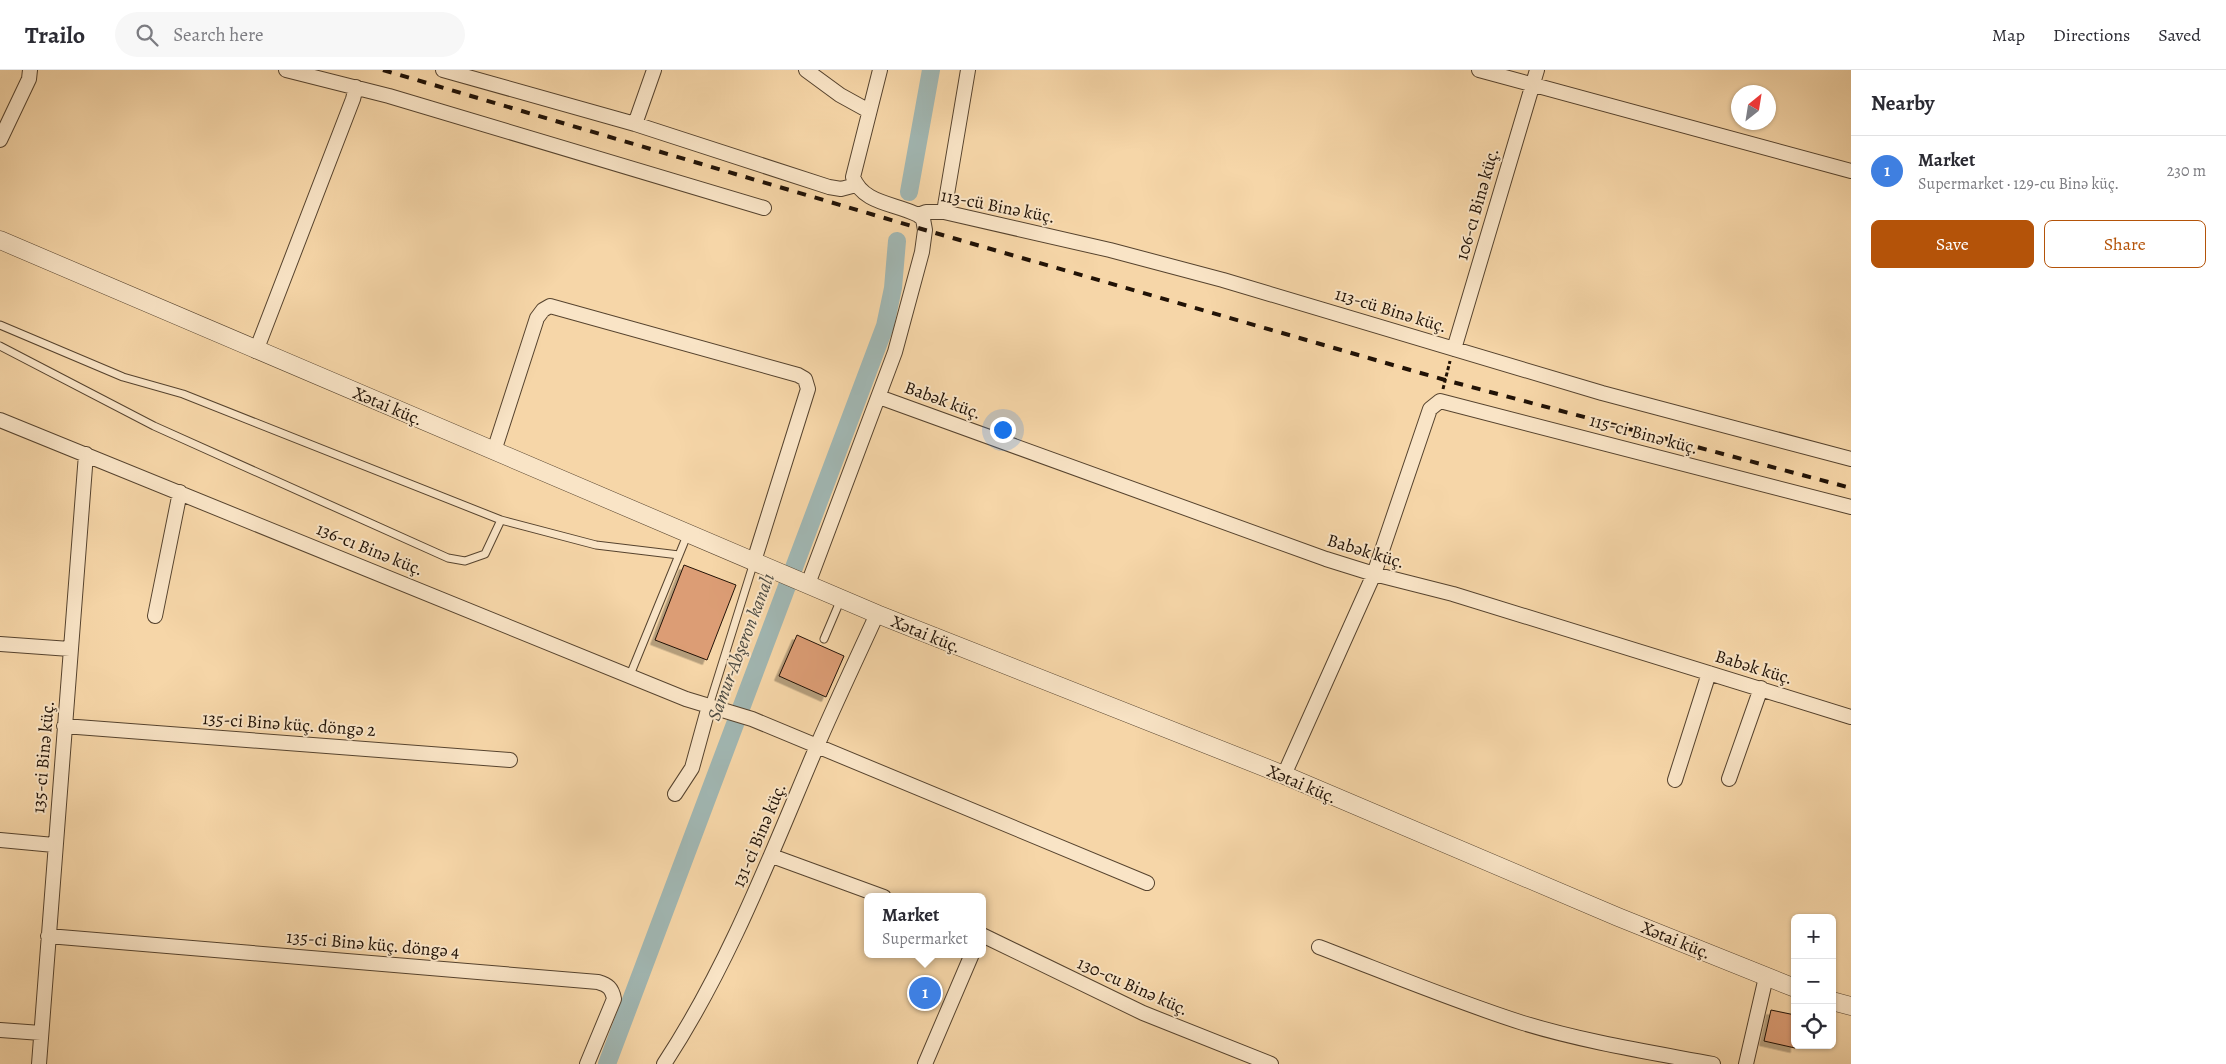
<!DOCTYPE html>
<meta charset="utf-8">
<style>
body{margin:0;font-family:Alegreya,serif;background:#f7f7f7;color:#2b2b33}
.controls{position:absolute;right:15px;bottom:15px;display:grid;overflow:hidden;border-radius:8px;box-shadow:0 1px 4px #0004}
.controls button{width:45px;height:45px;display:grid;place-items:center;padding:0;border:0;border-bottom:1px solid #e1e1e2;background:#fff;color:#2b2b33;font:25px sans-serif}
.compass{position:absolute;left:1731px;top:15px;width:45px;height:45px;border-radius:50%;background:#fff;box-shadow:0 1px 4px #0004;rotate:30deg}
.you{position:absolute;left:1002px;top:359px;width:18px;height:18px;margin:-12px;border:4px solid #fff;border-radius:50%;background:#1a73e8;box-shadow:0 0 0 8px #1a73e833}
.badge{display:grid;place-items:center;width:32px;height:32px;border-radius:50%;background:#b45309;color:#fff;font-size:16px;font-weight:700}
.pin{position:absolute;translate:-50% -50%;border:2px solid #fff;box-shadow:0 1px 5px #0006}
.popup{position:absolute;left:864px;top:823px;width:122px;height:65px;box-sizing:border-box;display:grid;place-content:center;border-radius:8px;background:#fff;filter:drop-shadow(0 1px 4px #0005);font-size:16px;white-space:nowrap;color:#7c7c81}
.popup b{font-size:19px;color:#2b2b33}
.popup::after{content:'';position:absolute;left:50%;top:100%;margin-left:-10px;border:10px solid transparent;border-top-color:#fff}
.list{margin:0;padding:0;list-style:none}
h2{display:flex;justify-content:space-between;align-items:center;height:65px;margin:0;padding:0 20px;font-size:21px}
h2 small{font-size:16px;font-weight:400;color:#7c7c81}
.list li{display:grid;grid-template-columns:32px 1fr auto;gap:15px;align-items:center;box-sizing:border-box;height:70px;padding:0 20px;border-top:1px solid #e1e1e2}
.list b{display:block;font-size:19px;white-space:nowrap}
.list p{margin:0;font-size:16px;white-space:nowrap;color:#7c7c81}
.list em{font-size:16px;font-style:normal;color:#7c7c81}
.actions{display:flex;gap:10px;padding:15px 20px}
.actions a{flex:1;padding:11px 0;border:1px solid #b45309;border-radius:8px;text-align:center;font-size:18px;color:#b45309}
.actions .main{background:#b45309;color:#fff}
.icon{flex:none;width:28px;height:28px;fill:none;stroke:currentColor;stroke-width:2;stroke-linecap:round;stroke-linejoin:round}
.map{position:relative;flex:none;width:1851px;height:994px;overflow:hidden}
header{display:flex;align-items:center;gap:30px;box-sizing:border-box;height:70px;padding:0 25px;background:#fff;border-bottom:1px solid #e1e1e2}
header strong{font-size:24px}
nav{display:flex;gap:28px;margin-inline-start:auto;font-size:18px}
.search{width:350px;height:45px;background:#f7f7f7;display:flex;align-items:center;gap:12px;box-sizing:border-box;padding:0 18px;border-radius:28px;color:#7c7c81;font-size:19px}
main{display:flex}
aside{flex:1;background:#fff}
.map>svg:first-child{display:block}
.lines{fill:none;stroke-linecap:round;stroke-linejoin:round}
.canal{stroke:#a1b7b3;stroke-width:18}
.building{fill:#dc9d75;stroke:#211206;filter:url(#shadow)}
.service-casing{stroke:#56432e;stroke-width:9}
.minor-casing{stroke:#56432e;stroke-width:16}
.tertiary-casing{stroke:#56432e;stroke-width:19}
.path{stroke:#211206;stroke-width:3;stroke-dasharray:4 2.5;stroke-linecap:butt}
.service{stroke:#f9e4c6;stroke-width:7}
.minor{stroke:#f9e4c6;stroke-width:14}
.tertiary{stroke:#f9e4c6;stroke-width:18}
.rail{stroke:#211206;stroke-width:4;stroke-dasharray:9 9;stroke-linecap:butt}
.labels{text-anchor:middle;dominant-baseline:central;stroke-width:4;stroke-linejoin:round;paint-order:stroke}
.street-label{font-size:18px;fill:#211206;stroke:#f9e4c6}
.water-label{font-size:19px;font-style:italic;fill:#4e4c43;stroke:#f9e4c6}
</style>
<header>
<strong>Trailo</strong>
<div class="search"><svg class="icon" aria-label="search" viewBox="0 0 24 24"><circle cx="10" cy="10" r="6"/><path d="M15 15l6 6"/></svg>Search here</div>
<nav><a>Map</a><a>Directions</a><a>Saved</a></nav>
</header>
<main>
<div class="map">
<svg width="1851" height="994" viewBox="0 0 1851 994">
<defs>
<filter id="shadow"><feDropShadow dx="-4.5" dy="4.5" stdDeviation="0" flood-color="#0004"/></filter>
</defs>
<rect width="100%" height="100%" fill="#f6d6a8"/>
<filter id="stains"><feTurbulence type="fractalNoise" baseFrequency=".004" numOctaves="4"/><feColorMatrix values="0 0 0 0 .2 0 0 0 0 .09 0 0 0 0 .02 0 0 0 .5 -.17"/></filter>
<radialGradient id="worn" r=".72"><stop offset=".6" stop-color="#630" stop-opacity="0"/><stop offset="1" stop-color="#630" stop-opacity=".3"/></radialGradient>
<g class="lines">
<path class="canal" d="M909,122l22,-122
M607,994l278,-738 8,-38 4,-47"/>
</g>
<path class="building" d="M684,495l52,20 -29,75 -52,-20z
M797,565l47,21 -18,41 -47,-21z
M1771,940l24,5v33l-31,-7z"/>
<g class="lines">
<g class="service-casing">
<path id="service" d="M0,255l123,52 60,17 318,126 95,25 83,10
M0,276l154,80 294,132 17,3 20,-7 16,-34
M824,569l17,-40
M630,605l58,-142
M709,636l45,-144"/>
</g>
<g class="minor-casing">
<path id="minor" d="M286,0l103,26 375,112
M443,0l192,54 194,63 12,2 15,-4
M806,0l34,25 29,16
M1479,0l372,101
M635,54l19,-54
M0,70l29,-61 1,-9
M944,142l24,-142
M918,145l8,-3h18l166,38 113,30 379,113 249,66
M1454,279l83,-279
M256,281l97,-252 3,-12
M879,327l447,162 48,15 79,20 398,123
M0,350l686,279 66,20 395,164
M494,381l43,-133 6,-8 7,-4 248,69 7,4 3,10 -54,172
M808,514l87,-232 27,-100 3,-22 -2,-11 -5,-4c-23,-12 -55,-11 -65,-38l27,-107
M155,546l25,-124
M0,574l70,5
M64,656l446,34
M1284,705l90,-201 56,-165 10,-8 411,106
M1729,709l32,-91
M1675,710l34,-107
M675,724l17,-26 17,-62
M0,770l54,5
M772,786l112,41
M982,865l161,78 128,51
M48,866l550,46c10,3 14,6 16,17l-27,65
M1319,877c68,26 135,54 204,76 62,19 126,29 190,41
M0,960l41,3
M39,994l47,-610
M664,994c65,-99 107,-210 153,-318 19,-44 40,-88 60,-132
M925,994l47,-110
M1746,994l20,-87"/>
</g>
<g class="tertiary-casing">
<path id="tertiary" d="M0,170l877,374 407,161 334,142 177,71
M1832,931l19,5"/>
</g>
<path class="path" d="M1443,319l7,-28"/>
<use href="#service" class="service"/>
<use href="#minor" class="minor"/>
<use href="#tertiary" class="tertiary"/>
<path class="rail" d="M383,0l542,160 520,150 406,108"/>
</g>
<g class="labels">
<g class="street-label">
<text transform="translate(1477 134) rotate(-74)">106-cı Binə küç.</text>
<text transform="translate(998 136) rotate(11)">113-cü Binə küç.</text>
<text transform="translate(1391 240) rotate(17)">113-cü Binə küç.</text>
<text transform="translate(943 330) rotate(20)">Babək küç.</text>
<text transform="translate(388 336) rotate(23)">Xətai küç.</text>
<text transform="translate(1644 364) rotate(15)">115-ci Binə küç.</text>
<text transform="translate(370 479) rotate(22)">136-cı Binə küç.</text>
<text transform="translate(1366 481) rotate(17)">Babək küç.</text>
<text transform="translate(926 564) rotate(22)">Xətai küç.</text>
<text transform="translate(1754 597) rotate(17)">Babək küç.</text>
<text transform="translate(289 654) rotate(4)">135-ci Binə küç. döngə 2</text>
<text transform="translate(43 687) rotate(-85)">135-ci Binə küç.</text>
<text transform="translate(1302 714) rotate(23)">Xətai küç.</text>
<text transform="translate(759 765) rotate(-67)">131-ci Binə küç.</text>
<text transform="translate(1676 870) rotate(22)">Xətai küç.</text>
<text transform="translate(373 874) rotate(5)">135-ci Binə küç. döngə 4</text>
<text transform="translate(1133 916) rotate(24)">130-cu Binə küç.</text>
</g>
<g class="water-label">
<text transform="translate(741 577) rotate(-69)">Samur-Abşeron kanalı</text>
</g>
</g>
<rect width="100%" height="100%" filter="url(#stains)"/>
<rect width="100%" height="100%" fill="url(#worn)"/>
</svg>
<div class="controls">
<button>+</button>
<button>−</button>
<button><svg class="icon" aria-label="locate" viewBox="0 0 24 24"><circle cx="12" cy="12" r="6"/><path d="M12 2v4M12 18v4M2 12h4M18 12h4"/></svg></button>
</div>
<svg class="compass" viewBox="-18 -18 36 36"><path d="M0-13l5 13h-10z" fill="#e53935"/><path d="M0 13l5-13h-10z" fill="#7c7c81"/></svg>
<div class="you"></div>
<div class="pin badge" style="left:925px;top:923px;background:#3f7fe0">1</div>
<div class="popup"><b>Market</b>Supermarket</div>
</div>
<aside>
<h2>Nearby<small></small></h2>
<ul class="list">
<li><span class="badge" style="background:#3f7fe0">1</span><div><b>Market</b><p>Supermarket · 129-cu Binə küç.</p></div><em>230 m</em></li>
</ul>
<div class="actions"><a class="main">Save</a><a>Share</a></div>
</aside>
</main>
